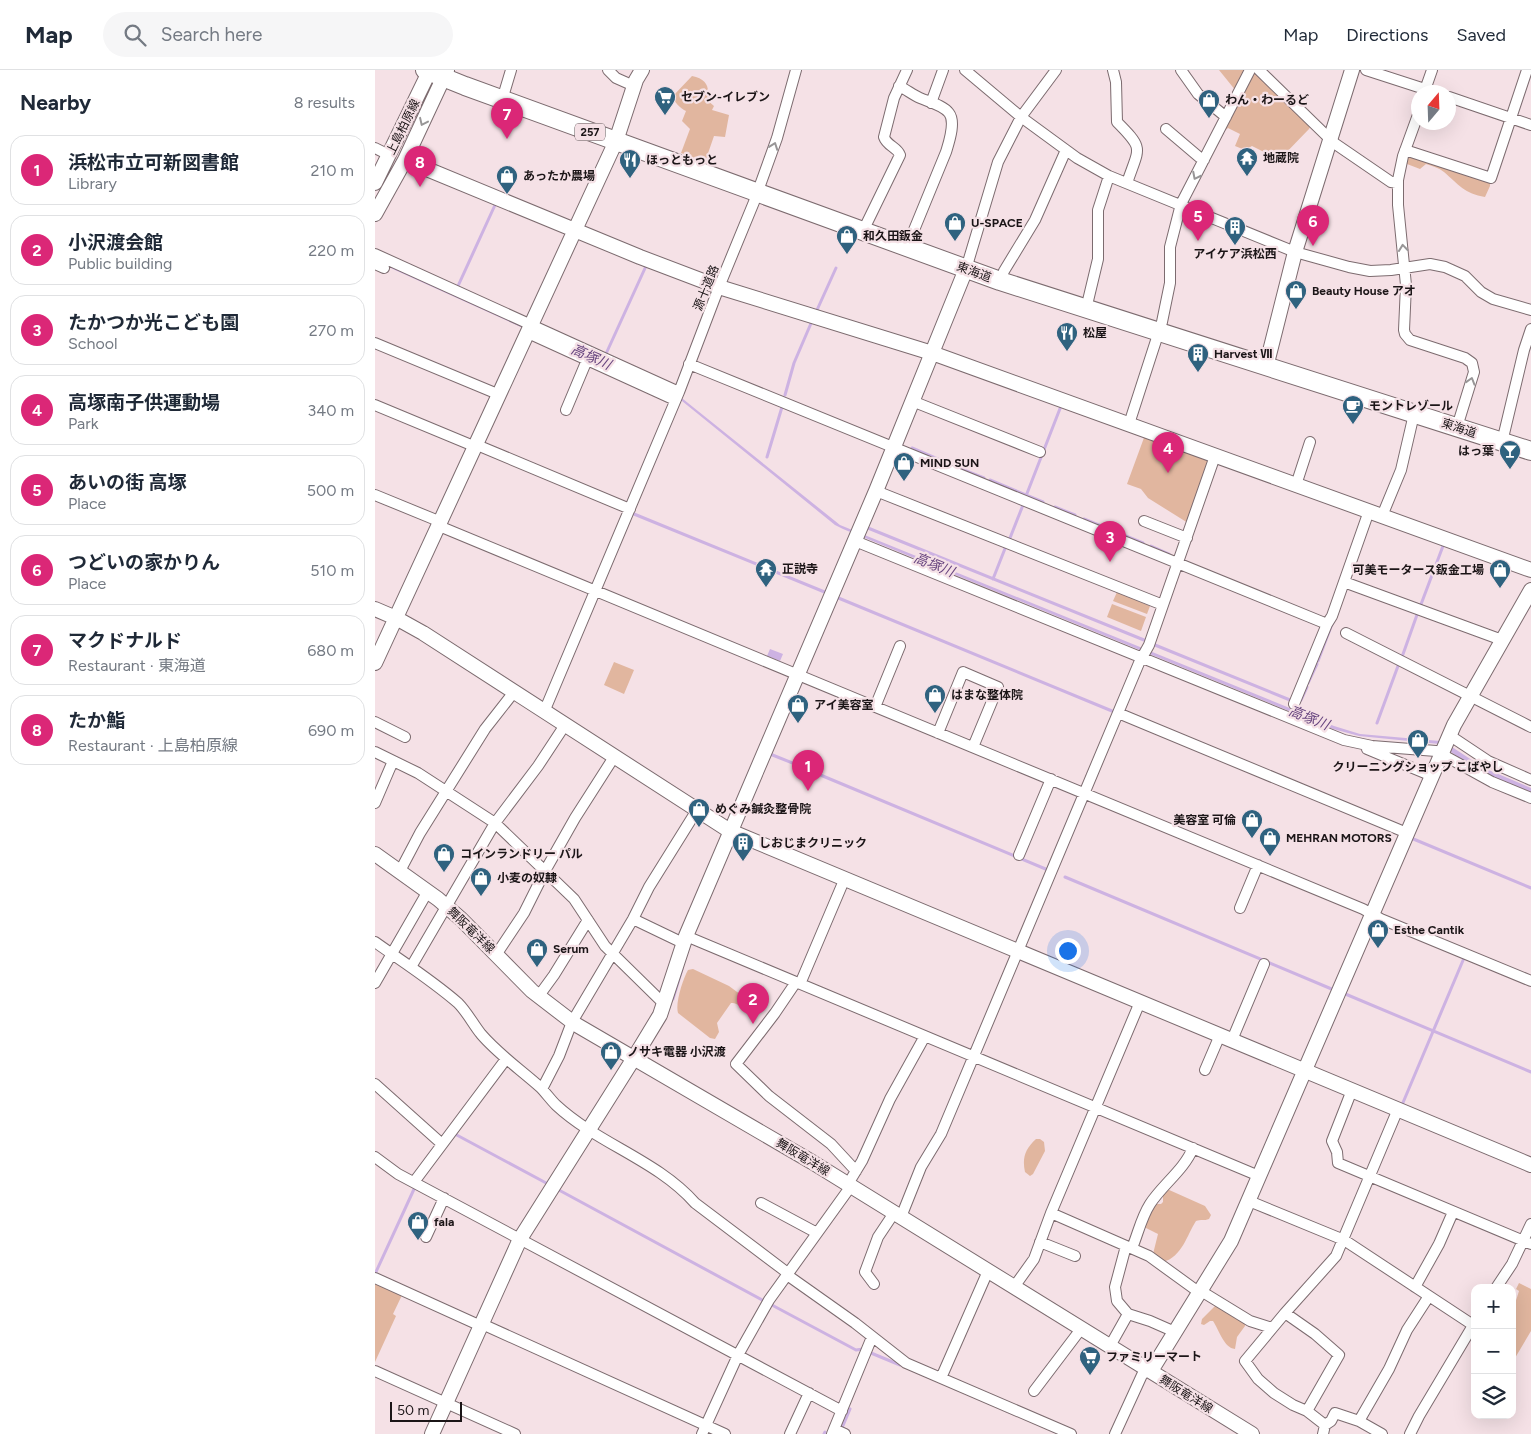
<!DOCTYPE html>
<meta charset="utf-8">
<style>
body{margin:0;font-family:Figtree,"Noto Sans JP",sans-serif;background:#f6f6f7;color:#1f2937}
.controls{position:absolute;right:15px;bottom:15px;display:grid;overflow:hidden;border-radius:10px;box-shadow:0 5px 20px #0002}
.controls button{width:45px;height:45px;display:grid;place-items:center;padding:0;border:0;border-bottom:1px solid #e0e1e3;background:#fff;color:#1f2937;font:25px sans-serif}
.compass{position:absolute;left:1036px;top:15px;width:45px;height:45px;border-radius:50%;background:#fff;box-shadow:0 5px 20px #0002;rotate:19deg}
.scale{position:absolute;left:15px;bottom:12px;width:72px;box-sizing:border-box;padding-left:5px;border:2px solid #1b1517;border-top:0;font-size:14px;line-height:18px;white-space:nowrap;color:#1b1517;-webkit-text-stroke:4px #f5e1e6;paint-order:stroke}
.you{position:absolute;left:692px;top:880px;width:18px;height:18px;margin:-12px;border:4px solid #fff;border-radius:50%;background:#1a73e8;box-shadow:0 0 0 8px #1a73e833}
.badge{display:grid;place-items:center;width:32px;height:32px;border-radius:50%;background:#db2777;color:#fff;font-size:16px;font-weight:700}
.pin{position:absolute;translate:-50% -41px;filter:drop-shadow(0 1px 2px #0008)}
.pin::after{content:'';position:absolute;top:26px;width:18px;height:15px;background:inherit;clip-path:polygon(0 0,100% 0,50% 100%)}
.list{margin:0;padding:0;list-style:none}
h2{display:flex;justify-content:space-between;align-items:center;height:65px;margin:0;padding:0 20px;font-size:21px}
h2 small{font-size:16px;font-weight:400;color:#747a83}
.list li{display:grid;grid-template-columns:32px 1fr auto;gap:15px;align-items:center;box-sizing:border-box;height:70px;margin:0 10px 10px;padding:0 10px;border:1px solid #e0e1e3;border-radius:15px}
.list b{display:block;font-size:19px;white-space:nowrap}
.list p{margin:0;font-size:16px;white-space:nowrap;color:#747a83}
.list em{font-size:16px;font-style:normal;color:#747a83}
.icon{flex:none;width:28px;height:28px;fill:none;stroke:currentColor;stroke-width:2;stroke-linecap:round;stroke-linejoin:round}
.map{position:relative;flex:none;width:1156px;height:1364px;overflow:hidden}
header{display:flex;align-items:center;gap:30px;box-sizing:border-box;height:70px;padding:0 25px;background:#fff;border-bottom:1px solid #e0e1e3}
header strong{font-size:24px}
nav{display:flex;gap:28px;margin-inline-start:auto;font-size:18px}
.search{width:350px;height:45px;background:#f6f6f7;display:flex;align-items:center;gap:12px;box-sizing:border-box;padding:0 18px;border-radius:28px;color:#747a83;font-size:19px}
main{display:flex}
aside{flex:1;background:#fff}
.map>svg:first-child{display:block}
.green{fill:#e1b69f}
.water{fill:#cdb2e2}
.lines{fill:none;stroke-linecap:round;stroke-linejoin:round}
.stream{stroke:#cdb2e2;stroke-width:3}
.street-casing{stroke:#7c6b6f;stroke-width:12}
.secondary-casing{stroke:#7c6b6f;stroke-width:16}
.highway-casing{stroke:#7c6b6f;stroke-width:20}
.street{stroke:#fff;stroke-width:10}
.secondary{stroke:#fff;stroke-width:14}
.highway{stroke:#fff;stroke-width:18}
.oneway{stroke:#989697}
.labels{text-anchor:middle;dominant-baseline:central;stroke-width:4.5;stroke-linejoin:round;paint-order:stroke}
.shield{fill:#f5e1e6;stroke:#5c5255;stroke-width:1}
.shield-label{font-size:11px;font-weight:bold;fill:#1b1517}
.poi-label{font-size:12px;font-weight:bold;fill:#1b1517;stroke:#f5e1e6;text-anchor:start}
.street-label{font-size:12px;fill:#1b1517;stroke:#f5e1e6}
.water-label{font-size:14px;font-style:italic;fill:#66437e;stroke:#f5e1e6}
</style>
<header>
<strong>Map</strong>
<div class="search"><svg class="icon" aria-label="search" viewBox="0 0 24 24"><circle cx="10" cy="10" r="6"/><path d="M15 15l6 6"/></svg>Search here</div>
<nav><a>Map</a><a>Directions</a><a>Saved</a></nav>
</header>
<main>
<aside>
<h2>Nearby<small>8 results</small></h2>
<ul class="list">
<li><span class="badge">1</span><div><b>浜松市立可新図書館</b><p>Library</p></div><em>210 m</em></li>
<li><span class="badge">2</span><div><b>小沢渡会館</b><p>Public building</p></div><em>220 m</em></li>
<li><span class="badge">3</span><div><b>たかつか光こども園</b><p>School</p></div><em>270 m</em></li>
<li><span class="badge">4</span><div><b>高塚南子供運動場</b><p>Park</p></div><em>340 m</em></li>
<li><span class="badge">5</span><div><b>あいの街 高塚</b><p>Place</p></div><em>500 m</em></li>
<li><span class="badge">6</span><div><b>つどいの家かりん</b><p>Place</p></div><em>510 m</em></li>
<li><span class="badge">7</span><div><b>マクドナルド</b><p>Restaurant · 東海道</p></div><em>680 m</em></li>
<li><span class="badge">8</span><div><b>たか鮨</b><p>Restaurant · 上島柏原線</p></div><em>690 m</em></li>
</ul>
</aside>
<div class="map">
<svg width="1156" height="1364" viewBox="0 0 1156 1364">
<rect width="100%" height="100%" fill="#f5e1e6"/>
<path class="green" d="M844,0h28l-11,21z
M878,3h3l55,52 -2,4 -29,30h-3l-3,-5 -2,2 -20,-10 -7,4 -10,-4 5,-12 -12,-6 -5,4z
M317,6c15,3 18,11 15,24l7,6 -2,4 17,5 -4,22 -11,-1 -9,26 -24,-9 9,-24 -8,-8 4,-10c-5,-2 -13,-10 -13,-15z
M1032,85l83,27v4l-5,11c-20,-3 -27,-13 -41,-25 -5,-4 -12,-6 -18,-8l-6,5 -13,-5 -2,-1z
M770,365l61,22 2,5 -20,61 -40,-25 -7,-9 -14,-5z
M742,522l33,14 -3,8 -34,-13z
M737,534l34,13 -5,14 -34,-14z
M239,592l20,8 -10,24 -20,-9z
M318,899l36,17 23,17 -2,6c-8,1 -12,-7 -19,-6l-14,20 2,9 -4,7 -5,-1 -32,-25c-3,-10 5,-34 10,-43z
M661,1069h4l4,3 1,9 -12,23 -3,2 -5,-4c-3,-14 0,-23 11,-33z
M792,1119l38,17 6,9 -2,4c-5,2 -8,0 -13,2 -9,14 -14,36 -33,41l-10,-8 5,-20 -14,-7v-6l11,-17h6l2,-2v-9z
M0,1210l28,13 -10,21 3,2 -21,46z
M1144,1213l12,6v42l-16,27 -3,-2v-43l7,-22 -3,-2z
M840,1236h3l27,17v3l-8,11 -2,12c-11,-1 -16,-19 -22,-28h-3l-6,4 -3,-1 1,-5z"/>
<path class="water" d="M0,188l297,134 11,7 157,126 494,201 26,8 80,7 12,6 32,21 47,20v4l-37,-15 -24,-12 -31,-21 -80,-8 -26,-7 -490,-200 -8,-4 -153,-124 -11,-6 -296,-134z
M395,579l13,5 -3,7 -13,-5z"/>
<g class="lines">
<path class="stream" d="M83,216l37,-81
M442,240l19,-42
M230,286l41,-90
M410,325l9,-32 18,-42
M537,378l35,15
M392,387l15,-50
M576,395l33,13
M615,410l53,22
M651,426l35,-90
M680,437l20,8
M259,444l193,79
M709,449l59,24
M493,458l276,112
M635,468l13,-33
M776,476l18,8
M618,509l13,-33
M461,527l276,114
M1045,537l23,-61
M780,575l135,55
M1027,587l16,-45
M943,591l14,-37
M933,613l9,-19
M926,630l6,-13
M1002,653l21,-57
M395,684l40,16
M443,704l230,96
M1036,768l120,50
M690,807l269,113
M968,923l188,79
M298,929l9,-30
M1027,1035l62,-147
M78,1063l95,51
M182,1119l207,112
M0,1204l40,-87
M395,1234l86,46 7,-1
M496,1283l29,12
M467,1358l8,-19
M449,1364l1,-2"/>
<g class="street-casing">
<path id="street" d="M233,0l8,8 18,8
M590,0l56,47 56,41 32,18 186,76 54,15 21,4 21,-1 39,-6 15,3 20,9 16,16 12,7 38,11
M738,0l3,12 1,40c28,28 22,25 10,61
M806,0l17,24 28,23
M884,0l75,73 57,39 7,1
M991,0l68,22
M524,16c8,4 14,9 21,12 9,4 23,7 29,15 7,9 0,29 -3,39l-39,95
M1050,20l7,-20
M1074,27l82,28
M127,30l9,-30
M556,33l12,-33
M1044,42l-16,44 -5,24v25l8,80 -2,45 1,4 5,6 55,18 7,5 2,9 -17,55
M791,59l33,28 5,3
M0,78l14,7
M1030,80l86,28 36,-108
M488,161l37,-76c-3,-8 -13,-9 -16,-18l10,-39 13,-28
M0,184l304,138
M0,194l9,4
M591,199l32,-107 23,-45 35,-47
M625,211l4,-10 31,-51 31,-70
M711,239l12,-50v-49l11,-34
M153,263l147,67
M0,273l125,52
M314,294l638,260 -33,80
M537,331l128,51
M0,335l101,42
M191,340l21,-50
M754,354l33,-102 8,-39v-36l11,-43 69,-134
M1127,372l22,-92 7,-21
M102,375l153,64
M921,415l14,-43
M501,421l287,114
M0,425l66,27
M1007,446l19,-46 13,-56
M769,451l43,17
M64,456l924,383 18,10 150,62
M480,471l489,199 28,6 64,5 56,31 39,16
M969,512l158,58
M952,554l5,-8 37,-105
M971,563l185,94
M500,637l25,-61
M169,642l135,-320 40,-105 35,-85 23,-64 19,-68
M743,643l289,120
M0,652l30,15
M563,663l25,-61 35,15 -25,60
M1074,665l39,26 43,19
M992,679l65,27
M0,682l43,21 77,50 79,76 31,47 54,53 6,3
M0,733l18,-42
M644,785l32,-76
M25,801l20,-38 65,-104 29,-37
M865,838l18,-43
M258,849l50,24
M311,866l573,240
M0,872c28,20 58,39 83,61 9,9 15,21 23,31 17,20 40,36 59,53 6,6 10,12 16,18 42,39 101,55 139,98l90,68 5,6 65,46 51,40 165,71
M121,885l28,-42 21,-42 30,-53 39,-61
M36,897l84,-144 43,-57 27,-41
M421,912l-21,31 -39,51 33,32 62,48 25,27
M0,913l53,-92
M425,914l45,-106
M163,927l16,-22 34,-55
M857,970l32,-76
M830,1000l15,-35
M0,1014l67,60
M167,1019l17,-33 13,-34 61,-103 16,-32 48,-77
M977,1020l-20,51 5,11 1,11 193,81
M0,1087l23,17 444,237
M39,1112l92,-123
M473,1114l14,-23 28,-62 35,-63
M874,1131l95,39 129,85
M386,1133l56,30
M676,1143l98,43 51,37
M526,1147l20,-50 20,-33 198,-471 10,-18 66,-189
M51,1167l18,-39
M665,1172l35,14
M751,1176l-11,41 2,14 11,13 22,7 25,11
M757,1178c6,-14 9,-30 18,-44 12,-19 34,-34 43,-56
M0,1208l106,48
M499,1214l-9,-12 13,-35 16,-24
M639,1217l20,-28 17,-46 89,-211
M1040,1217l24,-43 14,-32
M1121,1218l16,-24 19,-40
M826,1221l49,30 22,7
M910,1243l30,21 24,21 -32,56
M107,1254l243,110
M735,1276l18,-32
M0,1301l140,63
M566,1308l47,-107
M659,1321l47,-62
M984,1351l30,-52 18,-39 22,-34
M950,1355l6,-4 4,-8 24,8 23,13
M459,1359l11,5
M327,1364l36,-79 31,-55 82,-114
M415,1364l19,-41
M457,1364l40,-97
M740,1364l27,-59 6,-5
M948,1364l2,-9 -18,-14 -14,-6 -19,-12 -16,-14 -13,-18 40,-48 51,-57 62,-147
M1035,1364l9,-18 56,-94"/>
</g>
<g class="secondary-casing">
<path id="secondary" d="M30,90l235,97 79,30 213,66 599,217
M0,113l55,-113
M0,144l30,-54 42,-90
M891,297l29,-115 57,-182
M0,539l21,9 27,15 307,198 801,334
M0,593l241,-522 20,-61 6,-10
M0,784l63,45 23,20 71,72 43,33 237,138 440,272
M773,1300l6,-4 77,-125 223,-516 77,-135
M57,1364l88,-195 114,-181 26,-43 26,-79 190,-445 90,-222"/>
</g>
<g class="highway-casing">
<path id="highway" d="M50,0l40,16 535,195 531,170"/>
</g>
<use href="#street" class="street"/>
<use href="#secondary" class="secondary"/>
<use href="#highway" class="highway"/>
</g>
<defs><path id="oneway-chevron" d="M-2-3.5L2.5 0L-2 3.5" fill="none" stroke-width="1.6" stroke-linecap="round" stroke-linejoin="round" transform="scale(1.25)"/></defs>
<g class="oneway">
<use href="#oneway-chevron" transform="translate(48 52) rotate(115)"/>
<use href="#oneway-chevron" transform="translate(399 76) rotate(-70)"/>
<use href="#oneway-chevron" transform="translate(821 106) rotate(117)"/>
<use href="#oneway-chevron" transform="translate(1028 178) rotate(-96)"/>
<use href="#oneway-chevron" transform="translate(1096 311) rotate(-73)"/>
</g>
<defs>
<g id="supermarket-pin" transform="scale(1.125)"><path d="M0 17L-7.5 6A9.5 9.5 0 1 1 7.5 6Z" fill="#2f627f" stroke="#f5e1e6"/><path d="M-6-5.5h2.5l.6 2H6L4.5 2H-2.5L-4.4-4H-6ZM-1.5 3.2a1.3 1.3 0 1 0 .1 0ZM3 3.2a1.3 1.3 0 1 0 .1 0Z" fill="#fff"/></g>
<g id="shop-pin" transform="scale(1.125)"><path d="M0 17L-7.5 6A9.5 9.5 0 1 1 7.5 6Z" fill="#2f627f" stroke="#f5e1e6"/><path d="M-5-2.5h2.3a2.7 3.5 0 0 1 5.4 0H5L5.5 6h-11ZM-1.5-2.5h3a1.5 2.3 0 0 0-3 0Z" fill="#fff"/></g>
<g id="temple-pin" transform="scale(1.125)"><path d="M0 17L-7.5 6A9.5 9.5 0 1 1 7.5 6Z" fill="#2f627f" stroke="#f5e1e6"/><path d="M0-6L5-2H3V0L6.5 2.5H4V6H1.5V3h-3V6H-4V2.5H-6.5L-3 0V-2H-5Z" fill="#fff"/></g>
<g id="restaurant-pin" transform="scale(1.125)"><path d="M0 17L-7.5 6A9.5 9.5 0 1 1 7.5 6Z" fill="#2f627f" stroke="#f5e1e6"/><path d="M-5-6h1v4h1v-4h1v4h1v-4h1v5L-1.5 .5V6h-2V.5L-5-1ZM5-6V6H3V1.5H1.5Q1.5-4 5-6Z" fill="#fff"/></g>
<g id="building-pin" transform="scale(1.125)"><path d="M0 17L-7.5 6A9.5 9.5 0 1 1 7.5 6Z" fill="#2f627f" stroke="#f5e1e6"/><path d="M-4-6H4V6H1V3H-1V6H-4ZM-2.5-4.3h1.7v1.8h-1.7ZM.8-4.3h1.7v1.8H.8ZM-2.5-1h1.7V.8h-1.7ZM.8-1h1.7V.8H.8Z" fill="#fff"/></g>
<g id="cafe-pin" transform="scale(1.125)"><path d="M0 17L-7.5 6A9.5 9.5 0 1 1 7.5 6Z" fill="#2f627f" stroke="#f5e1e6"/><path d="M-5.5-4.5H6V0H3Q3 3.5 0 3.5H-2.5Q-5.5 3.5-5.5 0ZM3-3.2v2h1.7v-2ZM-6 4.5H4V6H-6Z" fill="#fff"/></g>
<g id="bar-pin" transform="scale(1.125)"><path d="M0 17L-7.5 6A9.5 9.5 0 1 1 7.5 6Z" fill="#2f627f" stroke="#f5e1e6"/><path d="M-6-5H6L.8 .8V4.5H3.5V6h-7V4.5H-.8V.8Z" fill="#fff"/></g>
</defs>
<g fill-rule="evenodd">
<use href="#supermarket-pin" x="290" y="27"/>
<use href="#shop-pin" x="834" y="30"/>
<use href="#temple-pin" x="872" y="88"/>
<use href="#restaurant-pin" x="255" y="90"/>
<use href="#shop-pin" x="132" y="106"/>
<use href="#shop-pin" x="580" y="153"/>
<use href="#building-pin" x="860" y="157"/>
<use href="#shop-pin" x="472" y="166"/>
<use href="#shop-pin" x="921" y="221"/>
<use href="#restaurant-pin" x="692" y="263"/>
<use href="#building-pin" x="823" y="284"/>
<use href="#cafe-pin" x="978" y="336"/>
<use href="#bar-pin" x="1135" y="381"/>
<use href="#shop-pin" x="529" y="393"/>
<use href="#temple-pin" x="391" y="499"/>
<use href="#shop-pin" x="1125" y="500"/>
<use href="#shop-pin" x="560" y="625"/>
<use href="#shop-pin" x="423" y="635"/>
<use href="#shop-pin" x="1043" y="670"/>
<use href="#shop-pin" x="324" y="739"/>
<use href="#shop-pin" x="877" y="750"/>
<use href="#shop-pin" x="895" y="768"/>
<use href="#building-pin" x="368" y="773"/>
<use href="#shop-pin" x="69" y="784"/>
<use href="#shop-pin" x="106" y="808"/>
<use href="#shop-pin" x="1003" y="860"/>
<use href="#shop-pin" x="162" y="879"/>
<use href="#shop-pin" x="236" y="982"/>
<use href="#shop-pin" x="43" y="1152"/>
<use href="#supermarket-pin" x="715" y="1287"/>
</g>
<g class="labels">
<rect class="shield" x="200" y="53.5" width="30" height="17" rx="4"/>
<g class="shield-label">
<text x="215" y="62">257</text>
</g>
<g class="poi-label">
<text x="306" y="27">セブン-イレブン</text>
<text x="850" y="30">わん・わーるど</text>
<text x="888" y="88">地蔵院</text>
<text x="271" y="90">ほっともっと</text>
<text x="148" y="106">あったか農場</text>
<text x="596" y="153">U-SPACE</text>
<text x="488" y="166">和久田鈑金</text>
<text x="860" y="184" text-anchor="middle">アイケア浜松西</text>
<text x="937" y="221">Beauty House アオ</text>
<text x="708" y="263">松屋</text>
<text x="839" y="284">Harvest Ⅶ</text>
<text x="994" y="336">モントレゾール</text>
<text x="1119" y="381" text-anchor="end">はっ葉</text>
<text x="545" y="393">MIND SUN</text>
<text x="407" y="499">正説寺</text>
<text x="1109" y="500" text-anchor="end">可美モータース鈑金工場</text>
<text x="576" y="625">はまな整体院</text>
<text x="439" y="635">アイ美容室</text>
<text x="1043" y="697" text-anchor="middle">クリーニングショップ こばやし</text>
<text x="340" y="739">めぐみ鍼灸整骨院</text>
<text x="861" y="750" text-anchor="end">美容室 可倫</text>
<text x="911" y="768">MEHRAN MOTORS</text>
<text x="384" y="773">しおじまクリニック</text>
<text x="85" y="784">コインランドリー パル</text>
<text x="122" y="808">小麦の奴隷</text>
<text x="1019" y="860">Esthe Cantik</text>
<text x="178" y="879">Serum</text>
<text x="252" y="982">ノサキ電器 小沢渡</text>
<text x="59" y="1152">fala</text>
<text x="731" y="1287">ファミリーマート</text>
</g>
<g class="street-label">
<text transform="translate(28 57) rotate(-64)">上島柏原線</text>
<text transform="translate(599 202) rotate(20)">東海道</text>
<text transform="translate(331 218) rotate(-68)">源十道路</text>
<text transform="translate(1084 358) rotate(18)">東海道</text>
<text transform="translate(96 860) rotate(44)">舞阪竜洋線</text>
<text transform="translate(428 1087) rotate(31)">舞阪竜洋線</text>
<text transform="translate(811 1324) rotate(32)">舞阪竜洋線</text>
</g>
<g class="water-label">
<text transform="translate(216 287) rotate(24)">高塚川</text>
<text transform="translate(559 495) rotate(22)">高塚川</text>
<text transform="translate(934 648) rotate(22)">高塚川</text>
</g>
</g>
</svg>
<div class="controls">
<button>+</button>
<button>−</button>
<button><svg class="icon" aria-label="layers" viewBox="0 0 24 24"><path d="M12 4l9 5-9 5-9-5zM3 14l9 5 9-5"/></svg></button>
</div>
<svg class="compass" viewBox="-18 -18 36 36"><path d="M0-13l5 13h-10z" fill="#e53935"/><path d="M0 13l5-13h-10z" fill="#747a83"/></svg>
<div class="scale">50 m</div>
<div class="you"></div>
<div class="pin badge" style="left:433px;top:721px">1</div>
<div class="pin badge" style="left:378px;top:954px">2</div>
<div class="pin badge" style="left:735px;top:492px">3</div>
<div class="pin badge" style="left:793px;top:403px">4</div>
<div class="pin badge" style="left:823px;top:171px">5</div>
<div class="pin badge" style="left:938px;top:176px">6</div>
<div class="pin badge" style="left:132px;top:69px">7</div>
<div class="pin badge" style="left:45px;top:117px">8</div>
</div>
</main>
